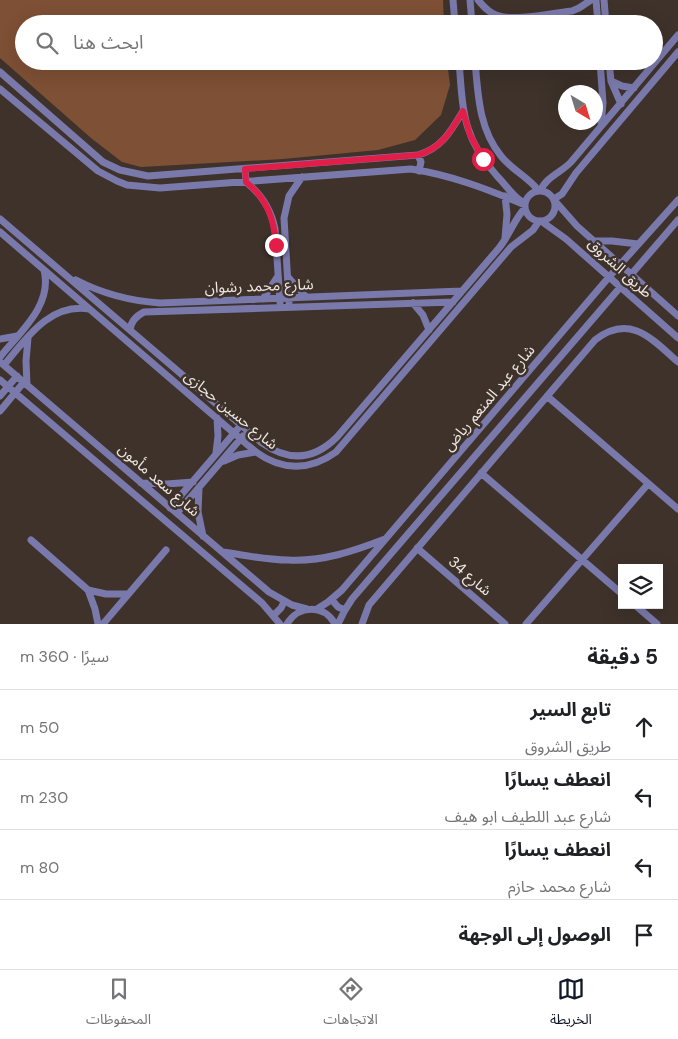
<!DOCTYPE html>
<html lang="ar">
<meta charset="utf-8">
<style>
body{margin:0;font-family:"DM Sans","Noto Sans Arabic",sans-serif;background:#f6f6f6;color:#202124;direction:rtl}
.controls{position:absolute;right:15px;bottom:15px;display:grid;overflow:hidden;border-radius:0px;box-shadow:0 5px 20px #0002}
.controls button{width:45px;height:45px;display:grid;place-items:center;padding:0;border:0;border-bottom:1px solid #e0e0e0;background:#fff;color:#202124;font:25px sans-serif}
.compass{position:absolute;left:558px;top:85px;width:45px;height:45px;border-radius:50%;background:#fff;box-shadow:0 5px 20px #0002;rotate:142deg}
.stop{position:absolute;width:15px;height:15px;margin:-11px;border:4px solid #e11d48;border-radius:50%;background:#fff}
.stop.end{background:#e11d48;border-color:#fff;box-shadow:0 1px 5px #0008}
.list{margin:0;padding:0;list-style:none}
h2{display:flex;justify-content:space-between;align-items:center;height:65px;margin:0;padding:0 20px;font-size:21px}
h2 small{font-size:16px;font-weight:400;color:#757577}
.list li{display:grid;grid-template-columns:32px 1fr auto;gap:15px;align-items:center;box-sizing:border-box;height:70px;padding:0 20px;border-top:1px solid #e0e0e0}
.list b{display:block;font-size:19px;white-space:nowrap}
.list p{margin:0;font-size:16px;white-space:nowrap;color:#757577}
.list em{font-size:16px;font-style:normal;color:#757577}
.icon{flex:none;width:28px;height:28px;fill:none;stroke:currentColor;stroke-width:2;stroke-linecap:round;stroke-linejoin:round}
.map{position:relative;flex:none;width:678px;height:624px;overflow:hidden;direction:ltr}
.search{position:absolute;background:#fff;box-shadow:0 5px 20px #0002;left:15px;right:15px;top:15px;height:55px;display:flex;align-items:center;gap:12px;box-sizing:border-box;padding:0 18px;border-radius:28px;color:#757577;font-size:19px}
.sheet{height:345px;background:#fff}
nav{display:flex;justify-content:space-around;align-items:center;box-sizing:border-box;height:70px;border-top:1px solid #e0e0e0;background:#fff;font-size:14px;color:#757577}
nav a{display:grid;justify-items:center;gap:2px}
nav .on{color:#111827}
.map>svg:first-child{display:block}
.pitch{fill:#7e5035}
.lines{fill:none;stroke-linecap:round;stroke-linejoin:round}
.minor{stroke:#7a79ac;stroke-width:7}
.route{stroke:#e11d48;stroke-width:6}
.labels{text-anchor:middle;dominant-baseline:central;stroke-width:5;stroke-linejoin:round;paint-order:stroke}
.street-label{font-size:15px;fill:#efe7e2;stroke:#3e322b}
</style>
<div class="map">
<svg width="678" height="624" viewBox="0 0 678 624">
<rect width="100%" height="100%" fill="#3e322b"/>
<path class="pitch" d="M0,0h443l1,24h-420v37h423l3,24 -9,30 -26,25 -37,10 -95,9 -142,8 -19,-5 -31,-24 -91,-80z"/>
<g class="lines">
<path class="minor" d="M453,0l2,24
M470,0l2,24
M478,0c5,6 10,12 18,15 17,7 57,-2 76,-4l7,-3 12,-8
M596,0l2,24
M604,0l2,24
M554,24l21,-2 6,2
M459,61c4,50 3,76 38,115 8,8 15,19 24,25
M475,61c3,34 4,68 26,95 11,14 27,21 37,34
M600,61l3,42 -2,23
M609,61l2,20 10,23
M0,72l103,90 17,8 28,6 270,-21c24,-7 33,-24 45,-44
M611,81l11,5 12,2
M0,89l98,82 19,10 10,4 33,3 251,-19c40,6 76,20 114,36
M418,155l3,7 -2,9
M245,169l1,13c16,13 25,27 29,47l5,73
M541,190c5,-13 21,-18 30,-28l107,-127
M525 206a15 15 0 1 1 30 0a15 15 0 1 1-30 0Z
M505,196l2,18 -2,24
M554,199l8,-5 14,-21 102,-121
M555,201l22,25 101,90
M0,219l262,224c27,19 52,17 75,-6l162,-189c10,-12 16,-30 26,-40
M541,221l25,18 112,99
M0,232l256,220c26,19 54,19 80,0l175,-205 22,-17 6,-9
M594,241h18l26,3
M288,277l18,20
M76,280c27,14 54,21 84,23l302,-12
M263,299l15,-23
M289,302l-5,-84 5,-22 13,-19
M413,303l10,12 6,15
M130,330c1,-9 6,-14 14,-18l309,-10
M0,339l17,-3
M0,357c20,-25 53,-52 44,-87
M0,362l269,230 23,13 15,4
M4,365c22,-26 45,-62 85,-56
M0,380l262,223 18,21
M27,385l-1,-24 2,-23
M0,396l17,-20
M547,396l131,113
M0,411l24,-29
M216,453l2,-17 -1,-18
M224,461l14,-6 18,-3
M481,473l141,121
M141,483l26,1 26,-2
M199,488l-1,24 5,24
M170,508l71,-83
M177,513l66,-77
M31,540l57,50 7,19 3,15
M417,548l88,76
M223,552c21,3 43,8 65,8 34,2 66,-9 97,-21
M88,590l18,4h22
M332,600l6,7 7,3
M635,605l22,19
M317,609l11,-7 14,-12 267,-313 69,-77
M274,615l7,-7 3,-6
M103,624l63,-74
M287,624c11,-19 37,-20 48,0
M338,624l7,-14 7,-11 326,-379
M362,624l7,-19 226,-265c35,-27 57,-1 83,22
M526,624l122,-140"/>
</g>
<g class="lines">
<path class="route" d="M276,245c-2,-27 -9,-46 -30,-63l-1,-13 173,-14c24,-7 33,-24 45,-44l7,24 13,24"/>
</g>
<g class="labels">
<g class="street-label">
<text transform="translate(620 268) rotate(42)">طريق الشروق</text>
<text transform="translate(259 286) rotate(-2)">شارع محمد رشوان</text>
<text transform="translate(489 398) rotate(-50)">شارع عبد المنعم رياض</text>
<text transform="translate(231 410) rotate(39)">شارع حسين حجازى</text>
<text transform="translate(159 480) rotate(41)">شارع سعد مأمون</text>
<text transform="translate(470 576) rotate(41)">شارع 34</text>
</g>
</g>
</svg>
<div class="controls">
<button><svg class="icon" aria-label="layers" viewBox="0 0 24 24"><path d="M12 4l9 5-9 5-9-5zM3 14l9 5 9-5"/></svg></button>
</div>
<svg class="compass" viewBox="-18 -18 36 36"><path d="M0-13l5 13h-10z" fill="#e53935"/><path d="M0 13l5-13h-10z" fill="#757577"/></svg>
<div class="stop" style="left:483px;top:159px"></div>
<div class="stop end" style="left:276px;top:245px"></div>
<div class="search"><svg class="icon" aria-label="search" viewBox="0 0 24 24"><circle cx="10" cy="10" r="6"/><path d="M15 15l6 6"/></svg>ابحث هنا</div>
</div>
<section class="sheet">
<h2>5 دقيقة<small>سيرًا · 360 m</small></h2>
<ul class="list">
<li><svg class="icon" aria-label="ahead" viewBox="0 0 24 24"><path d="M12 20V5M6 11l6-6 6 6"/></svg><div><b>تابع السير</b><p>طريق الشروق</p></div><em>50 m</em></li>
<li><svg class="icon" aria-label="left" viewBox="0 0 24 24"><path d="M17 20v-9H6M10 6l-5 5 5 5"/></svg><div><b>انعطف يسارًا</b><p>شارع عبد اللطيف ابو هيف</p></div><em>230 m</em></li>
<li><svg class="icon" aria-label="left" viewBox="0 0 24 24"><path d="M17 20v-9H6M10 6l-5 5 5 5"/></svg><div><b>انعطف يسارًا</b><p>شارع محمد حازم</p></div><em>80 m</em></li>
<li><svg class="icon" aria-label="arrive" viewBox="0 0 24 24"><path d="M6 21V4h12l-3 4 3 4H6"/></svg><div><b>الوصول إلى الوجهة</b></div></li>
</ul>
</section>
<nav>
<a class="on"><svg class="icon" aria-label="map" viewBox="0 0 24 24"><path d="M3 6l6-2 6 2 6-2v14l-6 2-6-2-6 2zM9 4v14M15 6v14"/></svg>الخريطة</a>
<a><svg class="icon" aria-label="directions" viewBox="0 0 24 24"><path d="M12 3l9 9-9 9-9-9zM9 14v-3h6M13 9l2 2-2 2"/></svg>الاتجاهات</a>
<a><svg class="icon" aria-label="saved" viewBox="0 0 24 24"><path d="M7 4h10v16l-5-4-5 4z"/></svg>المحفوظات</a>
</nav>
